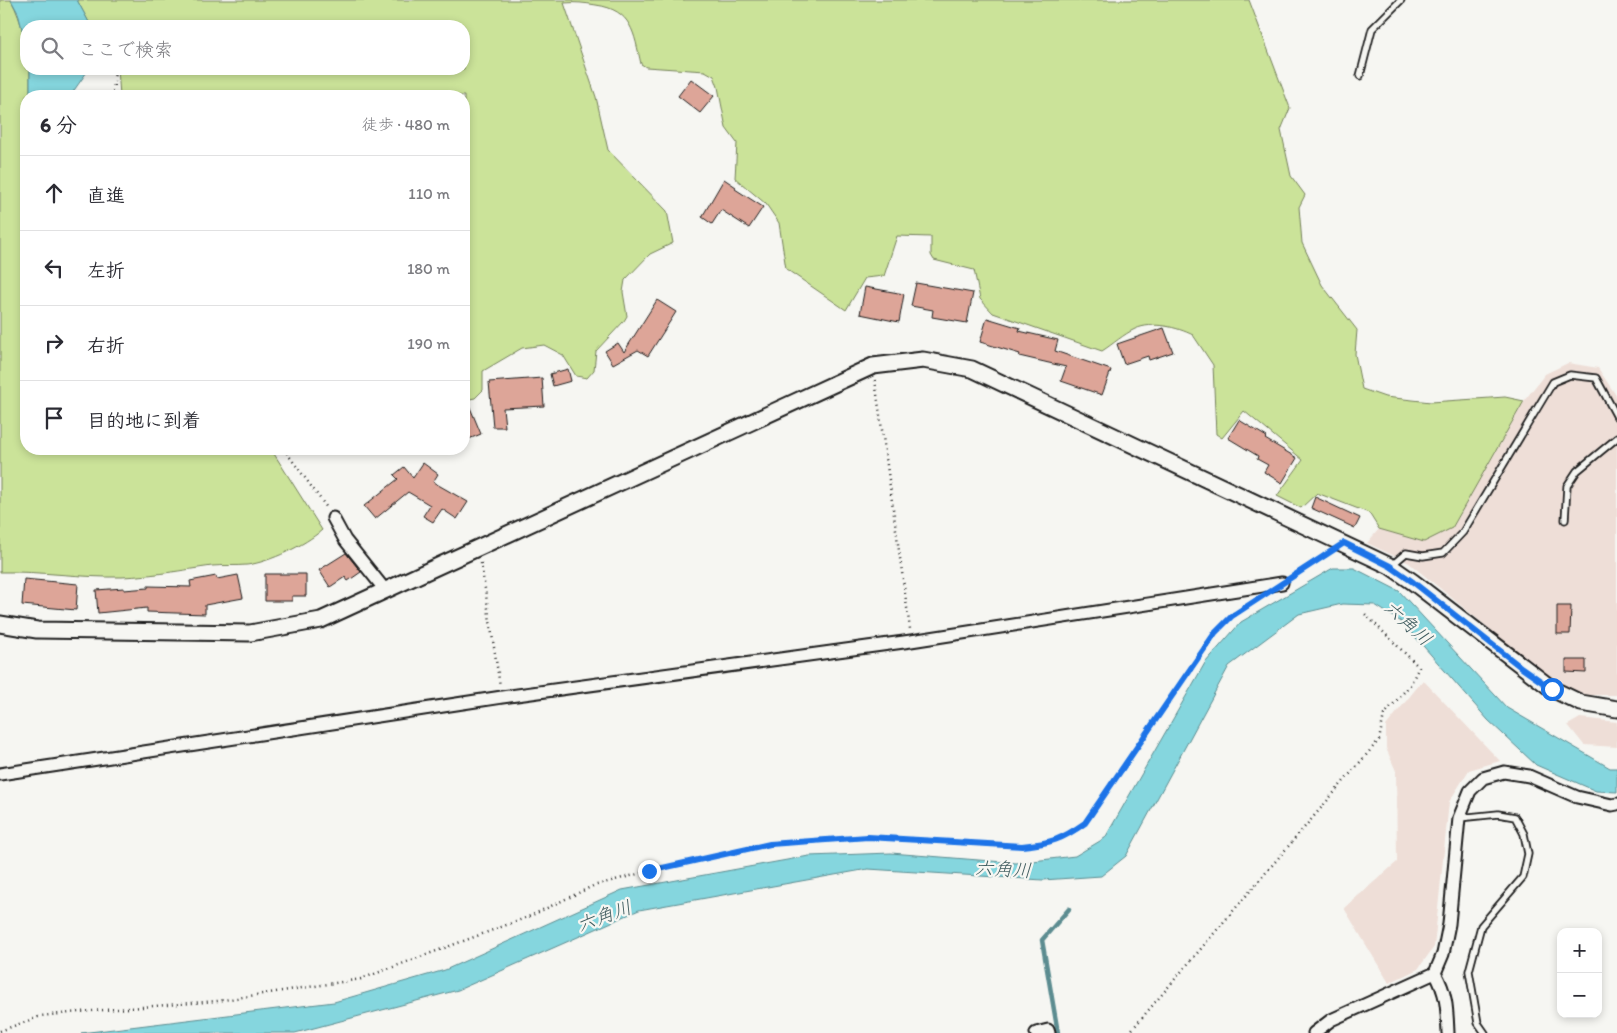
<!DOCTYPE html>
<html lang="ja">
<meta charset="utf-8">
<style>
body{margin:0;font-family:Itim,"Klee One",sans-serif;background:#f2f2f3;color:#2b2b33}
.controls{position:absolute;right:15px;bottom:15px;display:grid;overflow:hidden;border-radius:10px;box-shadow:0 2px 8px #0003}
.controls button{width:45px;height:45px;display:grid;place-items:center;padding:0;border:0;border-bottom:1px solid #e1e1e2;background:#fff;color:#2b2b33;font:25px sans-serif}
.stop{position:absolute;width:15px;height:15px;margin:-11px;border:4px solid #1a73e8;border-radius:50%;background:#fff}
.stop.end{background:#1a73e8;border-color:#fff;box-shadow:0 1px 5px #0008}
.list{margin:0;padding:0;list-style:none}
h2{display:flex;justify-content:space-between;align-items:center;height:65px;margin:0;padding:0 20px;font-size:21px}
h2 small{font-size:16px;font-weight:400;color:#7c7c81}
.list li{display:grid;grid-template-columns:32px 1fr auto;gap:15px;align-items:center;box-sizing:border-box;height:75px;padding:0 20px;border-top:1px solid #e1e1e2}
.list b{display:block;font-size:19px;white-space:nowrap}
.list em{font-size:16px;font-style:normal;color:#7c7c81}
.icon{flex:none;width:28px;height:28px;fill:none;stroke:currentColor;stroke-width:2;stroke-linecap:round;stroke-linejoin:round}
.map{position:relative;flex:none;width:1617px;height:1033px;overflow:hidden}
.search{position:absolute;background:#fff;box-shadow:0 2px 8px #0003;left:20px;top:20px;width:450px;height:55px;display:flex;align-items:center;gap:12px;box-sizing:border-box;padding:0 18px;border-radius:20px;color:#7c7c81;font-size:19px}
.panel{position:absolute;background:#fff;box-shadow:0 2px 8px #0003;left:20px;top:90px;width:450px;height:365px;border-radius:20px}
.map>svg:first-child{display:block}
.built{fill:#eeded7}
.green{fill:#cbe399;stroke:#74805a}
.water{fill:#85d6de;stroke:#5b8c90}
.lines{fill:none;stroke-linecap:round;stroke-linejoin:round}
.stream{stroke:#5b8c90;stroke-width:4.5}
.building{fill:#dda598;stroke:#1c1c1c}
.service-casing{stroke:#1c1c1c;stroke-width:9}
.minor-casing{stroke:#1c1c1c;stroke-width:15}
.tertiary-casing{stroke:#1c1c1c;stroke-width:19}
.path{stroke:#1c1c1c;stroke-width:2.5;stroke-dasharray:1 4;stroke-linecap:butt}
.service{stroke:#f6f6f2;stroke-width:5.5}
.minor{stroke:#f6f6f2;stroke-width:11}
.tertiary{stroke:#f6f6f2;stroke-width:15}
.route{stroke:#1a73e8;stroke-width:6}
.labels{text-anchor:middle;dominant-baseline:central;stroke-width:4.5;stroke-linejoin:round;paint-order:stroke}
.water-label{font-size:19px;font-style:italic;fill:#415d60;stroke:#f6f6f2}
</style>
<div class="map">
<svg width="1617" height="1033" viewBox="0 0 1617 1033">
<rect width="100%" height="100%" fill="#f6f6f2"/>
<filter id="ink" filterUnits="userSpaceOnUse"><feTurbulence type="fractalNoise" baseFrequency=".02" numOctaves="2"/><feDisplacementMap in="SourceGraphic" scale="10" xChannelSelector="R" yChannelSelector="G"/><feConvolveMatrix kernelMatrix="1 2 1 2 8 2 1 2 1" color-interpolation-filters="sRGB"/></filter>
<g filter="url(#ink)">
<path class="built" d="M1568,363l30,5 19,29v298h-30l-29,-10 -149,-122 -42,-20 12,-14 45,13 28,-14 72,-127 21,-27z
M1423,680l77,81 -31,9 -20,32 -15,145 -16,22 -29,14 -45,-75 53,-46 -1,-91 -10,-23v-22z
M1580,718l37,4v25l-33,-2 -16,-20z"/>
<path class="green" d="M0,0h11c12,23 15,43 15,69h4v27h-4v353h245l51,81c-17,15 -52,32 -75,35 -12,1 -23,0 -35,1 -29,4 -60,10 -90,11 -41,1 -81,-6 -122,-5z
M77,0h1172l41,108 -9,22 10,46 14,19 -6,12 3,36 20,42 35,45 -2,24 7,35 23,8 46,5 74,-5 19,4 -72,127 -28,14 -45,-13 -10,-16 -52,-20 -16,15 -24,-12 26,-36 -59,-49 -22,27 -6,-4 -3,-69 -20,-30c-16,-8 -40,-14 -58,-6 -11,5 -22,15 -33,22l-109,-38 -13,-14 -6,-29 -40,-10 -3,-5v-18l-34,-1 -13,40 -19,2 -19,32 -60,-41 -7,-46 -13,-19 -31,-26 2,-35 -11,-15 -8,-41 -4,-11 -9,-5 -59,-4 -5,-3c-7,-31 -9,-54 -45,-59 -11,-2 -21,-3 -32,-2l32,94 12,53 59,61 6,32 -23,11 -25,26 -2,12 4,24 -3,5 -28,30 -2,19 -7,8 -11,-2 -13,-21 -19,-10 -22,3 -39,23v19l-8,8 -11,2v-304h-344l-2,-27h346v-43h-373z"/>
<path class="water" d="M11,0h66l14,26h-65v19l-8,-32z
M30,69h59l-19,27h-40z
M1333,568h21l45,23 108,117 103,60h7v24l-21,-1 -60,-26 -48,-45 -85,-97 -28,-18 -33,-1 -43,10 -70,52 -103,190 -25,20 -58,4 -175,-11 -229,41 -181,80 -163,43h-214l253,-31 111,-32 177,-80 187,-34 82,-3 125,10 59,-7 30,-18 100,-175 36,-41z"/>
<g class="lines">
<path class="stream" d="M1058,1033l-16,-93 27,-31"/>
</g>
<path class="building" d="M691,79l23,17 -14,17 -22,-17z
M724,179l12,8 -1,2 28,18 -14,21 -28,-18 -9,14 -10,-7z
M916,283l57,10 -6,30 -35,-6 1,-7 -22,-4z
M865,287l39,7 -5,28 -39,-8z
M657,300l19,12 -28,44 -10,-6 -25,14 -8,-13 13,-8 6,9z
M987,318l33,10 -1,3 39,9 -3,11 56,19 -9,25 -41,-14 5,-14 -47,-11 1,-2 -40,-12z
M1164,328l9,24 -24,8 -1,-4 -24,8 -7,-20z
M568,369l3,12 -18,5 -3,-12z
M542,378l2,28 -41,2 2,19h-12l-4,-45z
M464,393l17,41 -17,7z
M1239,420l28,17 -2,2 32,19 -15,25 -18,-11 4,-7 -11,-6 1,-3 -30,-18z
M423,463l15,11 -5,8 35,20 -11,17 -15,-10 -9,13 -10,-6 7,-11 -22,-13 -33,27 -11,-13 34,-27 -4,-4 10,-8 9,11z
M1315,497l45,21 -5,10 -44,-20z
M346,553l15,19 -13,9 -3,-4 -15,10 -11,-17z
M265,574h41v22h-14v5h-27z
M238,575l5,23 -38,7v9l-58,-2v-4l-49,5 -2,-23 28,-2v2l24,-2v-2l43,1 -1,-6 26,-5 1,3z
M24,579l54,5 -2,26 -54,-5z
M1557,606h14l-1,28h-13z
M1566,660h20v13l-20,-1z"/>
<g class="lines">
<g class="service-casing">
<path id="service" d="M1360,76l12,-47 29,-29
M1565,520l2,-34 10,-15 40,-33
M1392,565l14,-12 17,3 20,-3 20,-21 90,-150 17,-7 26,3 21,39
M1459,818l39,-4 17,3 9,17 4,20 -5,23 -42,49 -12,45 9,52 7,10"/>
</g>
<g class="minor-casing">
<path id="minor" d="M333,518l12,22 40,50
M0,774l502,-77 409,-56 371,-58
M1435,973c12,21 12,36 13,60
M1036,1033l12,-3 1,3
M1314,1033l17,-13 104,-47 8,-19 6,-30 10,-106 11,-27 13,-13 21,-6 25,4 48,21 35,8 5,-1"/>
</g>
<g class="tertiary-casing">
<path id="tertiary" d="M0,624l37,6 213,3 71,-13 552,-254 50,-6 49,9 418,197 23,16 139,107 29,14 36,6"/>
</g>
<path class="path" d="M113,96l2,-27
M875,380l35,249
M284,449l43,59
M481,563l19,123
M1291,577l38,-24
M0,1031l41,-15 38,-4 138,-11 144,-22 167,-62 65,-31 56,-15 121,-27 98,-7 154,9c29,-3 39,-6 63,-23l130,-190 17,-17 23,-15
M1129,1033l250,-293 5,-25 26,-30 9,-18 -56,-55"/>
<use href="#service" class="service"/>
<use href="#minor" class="minor"/>
<use href="#tertiary" class="tertiary"/>
</g>
</g>
<g class="lines" filter="url(#ink)">
<path class="route" d="M649,871l121,-27 98,-7 154,9c29,-3 39,-6 63,-23l130,-190 17,-17 112,-73 46,23 23,16 109,86 30,21"/>
</g>
<g class="labels">
<g class="water-label">
<text transform="translate(1408 623) rotate(42)">六角川</text>
<text transform="translate(1003 869) rotate(3)">六角川</text>
<text transform="translate(604 916) rotate(-20)">六角川</text>
</g>
</g>
</svg>
<div class="controls">
<button>+</button>
<button>−</button>
</div>
<div class="stop" style="left:1552px;top:689px"></div>
<div class="stop end" style="left:649px;top:871px"></div>
<div class="search"><svg class="icon" aria-label="search" viewBox="0 0 24 24"><circle cx="10" cy="10" r="6"/><path d="M15 15l6 6"/></svg>ここで検索</div>
<section class="panel">
<h2>6 分<small>徒歩 · 480 m</small></h2>
<ul class="list">
<li><svg class="icon" aria-label="ahead" viewBox="0 0 24 24"><path d="M12 20V5M6 11l6-6 6 6"/></svg><div><b>直進</b></div><em>110 m</em></li>
<li><svg class="icon" aria-label="left" viewBox="0 0 24 24"><path d="M17 20v-9H6M10 6l-5 5 5 5"/></svg><div><b>左折</b></div><em>180 m</em></li>
<li><svg class="icon" aria-label="right" viewBox="0 0 24 24"><path d="M7 20v-9h11M14 6l5 5-5 5"/></svg><div><b>右折</b></div><em>190 m</em></li>
<li><svg class="icon" aria-label="arrive" viewBox="0 0 24 24"><path d="M6 21V4h12l-3 4 3 4H6"/></svg><div><b>目的地に到着</b></div></li>
</ul>
</section>
</div>
